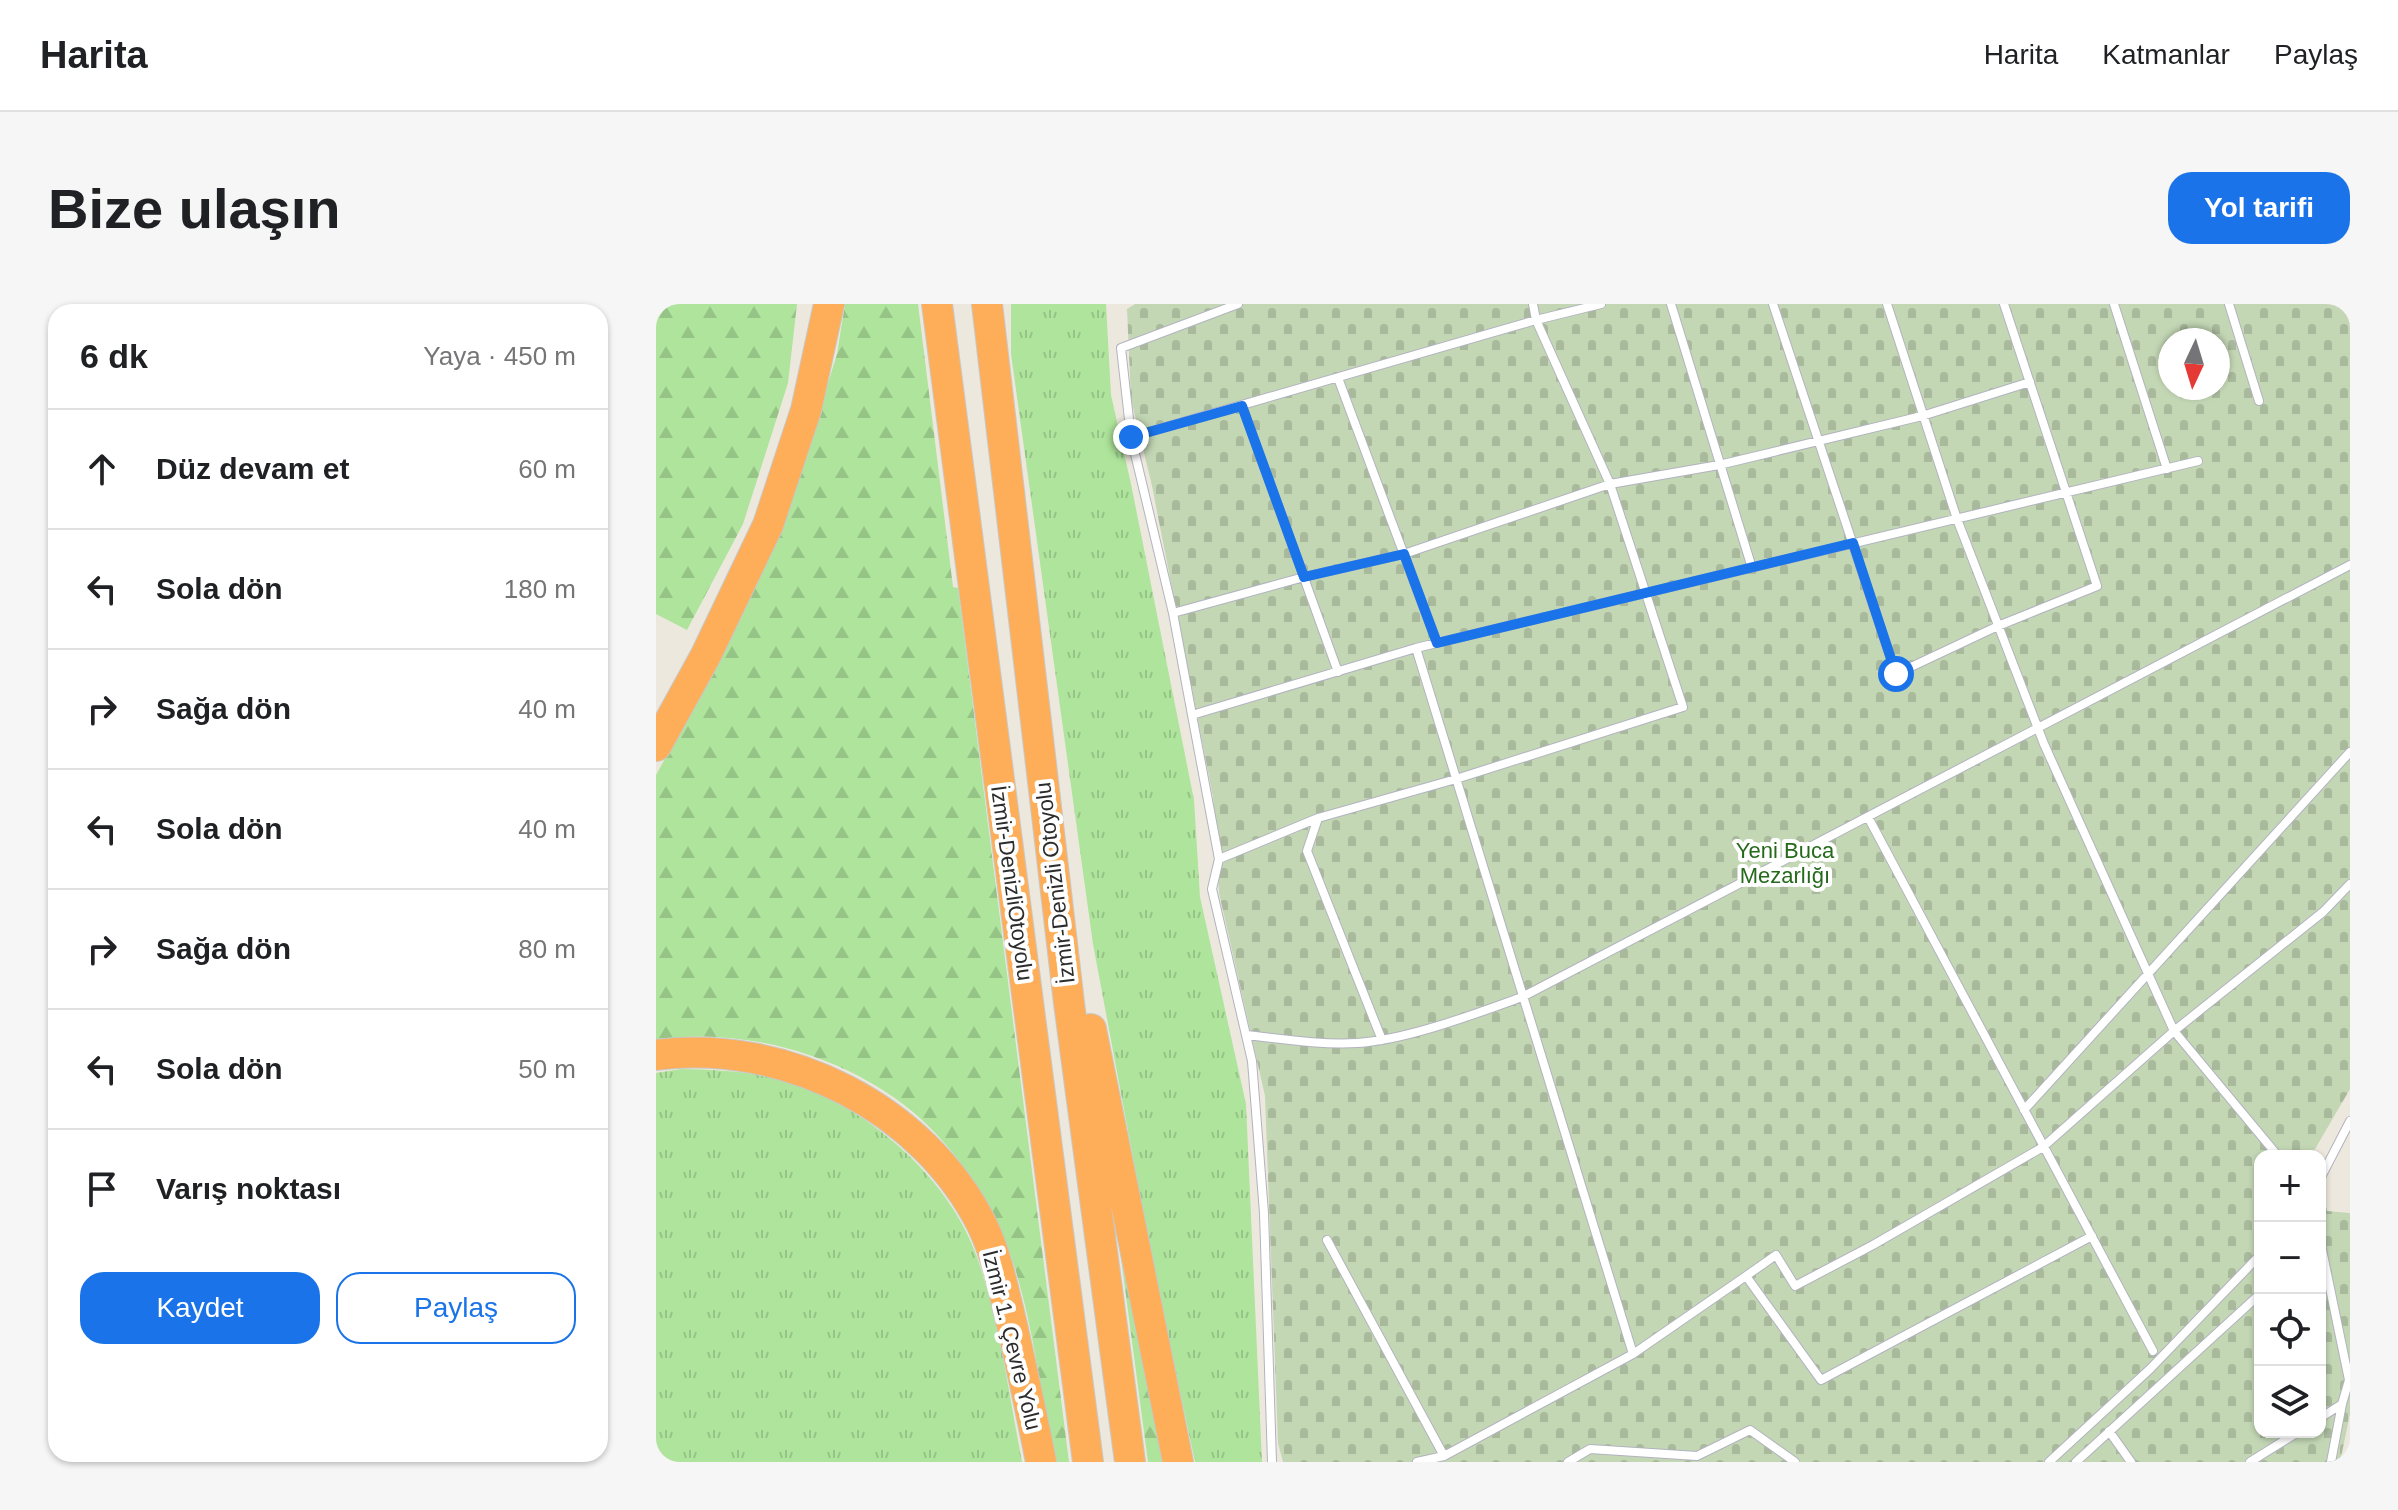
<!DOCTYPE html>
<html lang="tr">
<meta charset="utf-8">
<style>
body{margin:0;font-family:Helvetica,sans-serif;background:#f6f6f6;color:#202124}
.controls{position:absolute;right:24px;bottom:24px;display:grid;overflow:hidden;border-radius:16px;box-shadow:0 2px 6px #0004}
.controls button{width:72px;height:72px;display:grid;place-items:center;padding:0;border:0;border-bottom:2px solid #e0e0e0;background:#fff;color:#202124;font:40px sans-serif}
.compass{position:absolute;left:1502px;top:24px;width:72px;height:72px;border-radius:50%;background:#fff;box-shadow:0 2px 6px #0004;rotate:184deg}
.stop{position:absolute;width:24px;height:24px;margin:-18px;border:6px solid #1a73e8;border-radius:50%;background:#fff}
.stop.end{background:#1a73e8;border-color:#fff;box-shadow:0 2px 8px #0008}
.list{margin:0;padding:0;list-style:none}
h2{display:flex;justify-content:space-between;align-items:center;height:104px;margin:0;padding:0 32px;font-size:34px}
h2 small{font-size:26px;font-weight:400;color:#757577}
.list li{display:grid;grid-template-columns:52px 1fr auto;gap:24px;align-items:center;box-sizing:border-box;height:120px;padding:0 32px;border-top:2px solid #e0e0e0}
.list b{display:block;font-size:30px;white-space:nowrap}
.list em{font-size:26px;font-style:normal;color:#757577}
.actions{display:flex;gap:16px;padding:24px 32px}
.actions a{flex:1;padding:18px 0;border:2px solid #1a73e8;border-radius:24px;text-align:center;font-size:28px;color:#1a73e8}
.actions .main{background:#1a73e8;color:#fff}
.icon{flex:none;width:44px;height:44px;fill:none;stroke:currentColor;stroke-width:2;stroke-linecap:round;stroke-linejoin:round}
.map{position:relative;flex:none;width:1694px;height:1158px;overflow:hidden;border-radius:24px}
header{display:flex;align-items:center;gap:48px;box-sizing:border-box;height:112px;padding:0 40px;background:#fff;border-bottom:2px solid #e0e0e0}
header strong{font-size:38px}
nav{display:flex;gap:44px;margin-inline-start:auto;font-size:28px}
.intro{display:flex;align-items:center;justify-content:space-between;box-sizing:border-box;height:192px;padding:0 48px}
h1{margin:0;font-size:56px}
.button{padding:20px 36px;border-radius:24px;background:#1a73e8;color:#fff;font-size:28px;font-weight:700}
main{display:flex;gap:48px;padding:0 48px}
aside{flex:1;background:#fff;border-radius:24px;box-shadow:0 2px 6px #0004}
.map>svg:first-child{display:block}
.grass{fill:url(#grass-tufts)}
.forest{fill:url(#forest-firs)}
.cemetery{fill:url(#cemetery-stones);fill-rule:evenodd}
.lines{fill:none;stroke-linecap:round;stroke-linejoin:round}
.service-casing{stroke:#b2b3bf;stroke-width:10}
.motorway-casing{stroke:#c8c8c8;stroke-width:32}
.service{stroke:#fff;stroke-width:8}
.motorway{stroke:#feae58;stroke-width:30}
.route{stroke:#1a73e8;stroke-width:10}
.labels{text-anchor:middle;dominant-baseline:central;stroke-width:8;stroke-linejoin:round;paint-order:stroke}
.park-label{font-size:22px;fill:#246a1a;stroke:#fff}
.street-label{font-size:22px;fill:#2c2c2c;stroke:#fff}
</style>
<header>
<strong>Harita</strong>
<nav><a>Harita</a><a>Katmanlar</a><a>Paylaş</a></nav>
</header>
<div class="intro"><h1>Bize ulaşın</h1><a class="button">Yol tarifi</a></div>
<main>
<aside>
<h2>6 dk<small>Yaya · 450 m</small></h2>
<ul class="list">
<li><svg class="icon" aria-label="ahead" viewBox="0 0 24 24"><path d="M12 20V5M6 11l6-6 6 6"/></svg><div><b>Düz devam et</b></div><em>60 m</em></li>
<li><svg class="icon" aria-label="left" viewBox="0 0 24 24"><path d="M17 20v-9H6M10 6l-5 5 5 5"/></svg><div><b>Sola dön</b></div><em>180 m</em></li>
<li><svg class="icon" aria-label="right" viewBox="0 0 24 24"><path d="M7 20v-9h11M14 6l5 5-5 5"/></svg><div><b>Sağa dön</b></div><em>40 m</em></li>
<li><svg class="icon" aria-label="left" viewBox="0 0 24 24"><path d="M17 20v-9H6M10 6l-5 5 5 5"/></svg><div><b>Sola dön</b></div><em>40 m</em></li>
<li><svg class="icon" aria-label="right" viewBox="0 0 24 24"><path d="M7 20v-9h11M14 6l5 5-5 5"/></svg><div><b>Sağa dön</b></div><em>80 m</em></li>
<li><svg class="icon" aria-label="left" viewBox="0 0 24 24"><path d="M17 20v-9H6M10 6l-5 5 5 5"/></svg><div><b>Sola dön</b></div><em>50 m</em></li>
<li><svg class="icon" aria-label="arrive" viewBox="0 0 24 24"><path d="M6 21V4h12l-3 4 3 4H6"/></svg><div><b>Varış noktası</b></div></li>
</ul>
<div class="actions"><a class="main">Kaydet</a><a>Paylaş</a></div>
</aside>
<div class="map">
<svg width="1694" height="1158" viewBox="0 0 1694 1158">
<defs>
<pattern id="grass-tufts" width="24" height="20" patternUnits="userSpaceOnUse" patternTransform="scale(2)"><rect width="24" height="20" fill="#aee49b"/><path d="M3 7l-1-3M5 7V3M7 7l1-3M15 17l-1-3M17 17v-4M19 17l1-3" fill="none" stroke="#96c486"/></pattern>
<pattern id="forest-firs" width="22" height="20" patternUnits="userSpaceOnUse" patternTransform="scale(2)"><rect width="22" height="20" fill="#aee49b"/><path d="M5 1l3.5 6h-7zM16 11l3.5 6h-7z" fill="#96c486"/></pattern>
<pattern id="cemetery-stones" width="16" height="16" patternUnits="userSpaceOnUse" patternTransform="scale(2)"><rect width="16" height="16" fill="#c3d7b5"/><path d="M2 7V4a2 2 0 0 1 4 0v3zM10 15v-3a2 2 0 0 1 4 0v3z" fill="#a8b99c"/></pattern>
</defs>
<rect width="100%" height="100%" fill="#ede8de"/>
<path class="grass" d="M355,0h95l5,91 20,89 63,316 6,97 46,207 16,358h-67l-40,-187 -62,-331 -82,-590z
M25,765c38,1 78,2 114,15 77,27 157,97 183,176 22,64 31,135 44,202h-366v-389z"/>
<path class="forest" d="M0,0h141l-9,79 -45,141 -56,106 -31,-16z
M189,0h73l35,283 5,1 111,874h-15c-13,-68 -23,-156 -48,-219 -19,-46 -48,-90 -85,-124 -67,-61 -176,-94 -265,-79v-265l74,-134 44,-93 30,-87 33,-107z
M461,924l46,234h-15z"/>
<path class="cemetery" d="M479,0h1215v785l-39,67h-51v276h60v-250l7,29 23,2v201l-10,48h-1057l-5,-19 -13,-347 -46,-203 -6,-96 -61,-311 -21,-87 -4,-90zM1514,36h48v48h-48z"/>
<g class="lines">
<g class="service-casing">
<path id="service" d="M1015,0l81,264
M1117,0l123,370 102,-48 99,-40 -93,-282
M1231,0l70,215 87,225 130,287 104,125
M1458,0l53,165
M1573,0l30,97
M682,74l99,265
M586,102l96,266
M475,133l405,-117 65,-16
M517,309l131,-36 100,-23 206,-70 109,-19 203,-49 108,-34
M536,411l-19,-102 -42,-176 -10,-89 117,-44
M1212,513l285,534
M563,555l-27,-144 224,-67
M591,731c36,4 73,10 110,8 49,-3 118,-29 165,-46l828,-432
M726,736l-75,-189 11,-33 138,-39 227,-72 -73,-223 -74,-164 -3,-16
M1368,806l326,-358
M1664,875l30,-58
M1436,932l-271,144 -75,-104 30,-21 19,31 78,-41 170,-98 131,-116 149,-119 27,-28
M671,936l117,216 189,-102 113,-78
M1664,936l29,140 -7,24 -11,58
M977,1050l-217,-706 782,-187
M1664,1114l22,-14
M1453,1127l22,31
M616,1158l-8,-249 -12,-152 -40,-172 7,-30 99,-41
M761,1158l27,-6
M912,1158l22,-13 107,7 53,-26 45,32
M1393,1158l101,-93 110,-114
M1420,1158l184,-168
M1594,1158l48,-30"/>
</g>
<g class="motorway-casing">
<path id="motorway" d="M281,0l151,1158
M331,0l82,699 61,459
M0,442l50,-91 62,-130 38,-115 23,-106
M435,725l87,433
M0,751c128,-17 268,53 326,170 15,31 22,67 30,100 10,45 20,91 29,137"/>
</g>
<use href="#service" class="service"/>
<use href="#motorway" class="motorway"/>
</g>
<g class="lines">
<path class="route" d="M475,133l111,-31 62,171 100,-23 33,89 416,-100 43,131"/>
</g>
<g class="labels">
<g class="park-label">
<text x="1129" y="546">Yeni Buca<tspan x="1129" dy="25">Mezarlığı</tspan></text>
</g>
<g class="street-label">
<text transform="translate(356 579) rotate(82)">İzmir-DenizliOtoyolu</text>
<text transform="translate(399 579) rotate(-97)">İzmir-Denizli Otoyolu</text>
<text transform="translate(356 1036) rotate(76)">İzmir 1. Çevre Yolu</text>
</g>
</g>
</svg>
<div class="controls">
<button>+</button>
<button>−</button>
<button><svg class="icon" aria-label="locate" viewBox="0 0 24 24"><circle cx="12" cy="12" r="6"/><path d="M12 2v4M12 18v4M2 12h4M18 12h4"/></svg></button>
<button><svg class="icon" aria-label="layers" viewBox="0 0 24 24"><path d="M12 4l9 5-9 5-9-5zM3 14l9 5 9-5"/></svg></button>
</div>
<svg class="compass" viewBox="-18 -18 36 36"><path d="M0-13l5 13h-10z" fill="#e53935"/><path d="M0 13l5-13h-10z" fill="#757577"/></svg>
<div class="stop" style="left:1240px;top:370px"></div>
<div class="stop end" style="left:475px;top:133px"></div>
</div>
</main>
